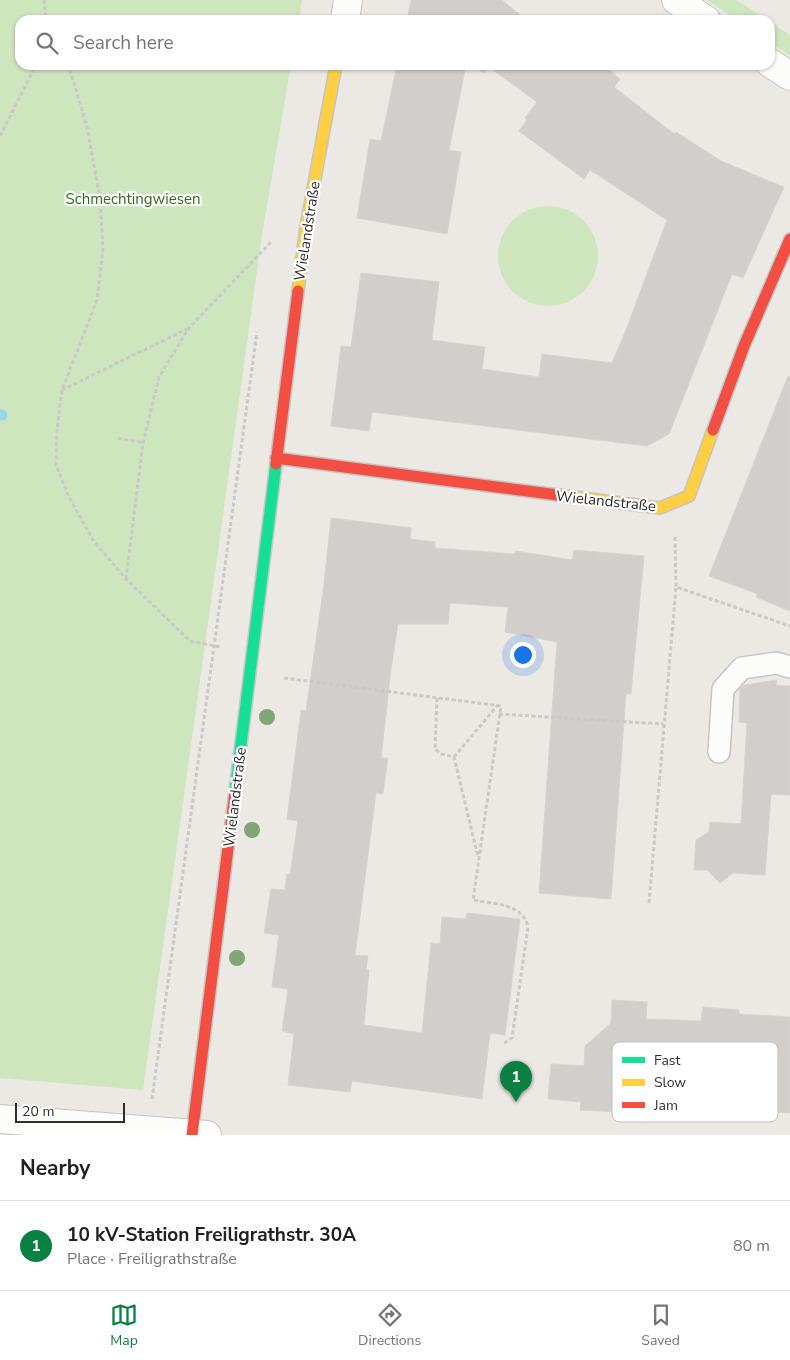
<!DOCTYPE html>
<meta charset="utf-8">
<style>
body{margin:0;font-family:"Nunito Sans",sans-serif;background:#f2f2f2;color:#222}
.scale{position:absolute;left:15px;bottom:12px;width:110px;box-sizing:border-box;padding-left:5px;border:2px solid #2e2e2e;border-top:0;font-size:14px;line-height:18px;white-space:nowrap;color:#2e2e2e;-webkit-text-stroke:4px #fff;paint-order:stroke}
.you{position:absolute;left:522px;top:654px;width:18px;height:18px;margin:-12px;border:4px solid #fff;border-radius:50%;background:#1a73e8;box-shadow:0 0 0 8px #1a73e833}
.badge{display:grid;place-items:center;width:32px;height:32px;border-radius:50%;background:#0b8043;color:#fff;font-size:16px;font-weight:700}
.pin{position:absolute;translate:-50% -41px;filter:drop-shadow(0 1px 2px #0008)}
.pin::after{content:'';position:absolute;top:26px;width:18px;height:15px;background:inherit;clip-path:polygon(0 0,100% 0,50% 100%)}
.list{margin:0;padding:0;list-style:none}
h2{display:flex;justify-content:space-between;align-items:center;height:65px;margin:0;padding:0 20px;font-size:21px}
h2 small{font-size:16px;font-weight:400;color:#767676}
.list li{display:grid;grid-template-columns:32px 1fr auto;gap:15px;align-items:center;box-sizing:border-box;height:90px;padding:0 20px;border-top:1px solid #e0e0e0}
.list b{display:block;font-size:19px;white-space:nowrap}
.list p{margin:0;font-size:16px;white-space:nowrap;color:#767676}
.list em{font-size:16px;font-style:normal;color:#767676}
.icon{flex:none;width:28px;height:28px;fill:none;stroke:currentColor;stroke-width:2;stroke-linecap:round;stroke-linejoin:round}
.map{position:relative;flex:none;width:790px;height:1135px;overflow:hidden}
.search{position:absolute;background:#fff;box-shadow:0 1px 4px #0004;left:15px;right:15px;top:15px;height:55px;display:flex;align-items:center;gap:12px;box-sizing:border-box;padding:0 18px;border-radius:15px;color:#767676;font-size:19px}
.sheet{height:155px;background:#fff}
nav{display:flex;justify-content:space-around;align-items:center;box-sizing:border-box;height:70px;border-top:1px solid #e0e0e0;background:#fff;font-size:14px;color:#767676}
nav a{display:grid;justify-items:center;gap:2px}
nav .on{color:#0b8043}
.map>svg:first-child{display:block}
.green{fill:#cee6be}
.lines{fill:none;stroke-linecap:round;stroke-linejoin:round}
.stream{stroke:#99d6ec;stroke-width:11}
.building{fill:#d1cecb;stroke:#d7d4d0}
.lane-casing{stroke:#c5c4c5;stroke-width:24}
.street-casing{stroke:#c5c4c5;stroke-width:30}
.fast-casing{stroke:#c5c4c5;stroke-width:14}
.slow-casing{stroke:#c5c4c5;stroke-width:14}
.jam-casing{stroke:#c5c4c5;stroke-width:14}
.path{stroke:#c9c9c8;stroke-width:3;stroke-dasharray:4 2.5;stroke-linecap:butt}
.lane{stroke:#fcfcfb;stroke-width:21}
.street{stroke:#fcfcfb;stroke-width:28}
.fast{stroke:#16e098;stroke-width:11}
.slow{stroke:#ffcf43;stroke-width:11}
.jam{stroke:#f24e42;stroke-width:11}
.tree{fill:#82a575}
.labels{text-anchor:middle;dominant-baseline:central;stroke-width:4.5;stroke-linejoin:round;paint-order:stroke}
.park-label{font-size:15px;fill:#2c6e1b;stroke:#fff}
.street-label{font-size:15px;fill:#2e2e2e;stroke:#fff}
.key{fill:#fff;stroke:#c0c0c0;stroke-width:1}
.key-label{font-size:14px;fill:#2e2e2e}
</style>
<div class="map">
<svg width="790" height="1135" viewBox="0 0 790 1135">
<rect width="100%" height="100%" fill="#ece8e4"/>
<path class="green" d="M0,0h302l-3,20h-279v45h271l-29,170 -119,855 -143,-12z
M707,0h29l31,20h-30z
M770,22l20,13v20l-20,-13z
M498 256a50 50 0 1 1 100 0a50 50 0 1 1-100 0Z"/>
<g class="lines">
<path class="stream" d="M0,415h2"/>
</g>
<path class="building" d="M411,0h91l24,20h-119z
M397,65h69l-17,85 12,2 -14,82 -90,-16 13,-79 11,2z
M472,65h131l17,14 -6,8 60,47 2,-2 45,29 63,26 -41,91 -11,-4 -63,160 -22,12 -275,-34 -3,19 -38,-5 10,-80 10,1 10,-74 78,9 -7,58 53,7 -3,22 57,8 3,-23 70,9 14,-33 41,-110 -77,-50 -6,9 -65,-48 8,-11 -2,-2 12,-16 -48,-35 -5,6z
M788,376l2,1v234l-34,-14 2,-3 -49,-18z
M331,518l80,10 -1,11 25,3v6l80,6 1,-3 56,9 2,-10 70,6 -13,138h-5l-15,205 -72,-6 18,-251 -52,-10 3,-25 -58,-4 -2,21h-50l-7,45 -10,89h7l-5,36 -7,-1 -21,162 13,1 -2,13 3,1 -5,55 58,8 9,-90 9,1 2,-27 24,2 1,-6 53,6 -15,116 -15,-2 -8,66 -130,-18 -2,11 -62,-7 6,-51 -12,-3 6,-42 -16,-2 7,-52 -15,-2 7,-44 14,1 2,-16 3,1 8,-54 -11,-2 14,-109 5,1 18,-127z
M777,680l-1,5 14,1v109l-19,-1 -6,81 -32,-2 -13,10 -13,-13h-13l2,-30 13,-8 1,-10 31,2 6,-101 -8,-1 1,-33 4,-4z
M612,1000l35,2 -1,17 55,2 2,-14 36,3v4l51,3v96l-93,-6v-2l-17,-2 -37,-36 -4,46 -59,-3 1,-8 -33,-3 3,-35 33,2 1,-20 26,-23z"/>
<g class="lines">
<g class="lane-casing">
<path id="lane" d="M719,752l4,-63 19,-21 34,-5 14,4"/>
</g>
<g class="street-casing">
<path id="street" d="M676,0l30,20
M345,20l3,-20
M770,63l20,13
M0,1119l207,16"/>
</g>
<g class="fast-casing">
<path id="fast" d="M235,792l41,-328"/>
</g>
<g class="slow-casing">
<path id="slow" d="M298,291l8,-64 30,-162
M558,495l102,13 29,-12 24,-66"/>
</g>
<g class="jam-casing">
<path id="jam" d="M713,430l31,-84 46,-107
M276,458l282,37
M276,464l22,-173
M192,1135l43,-343"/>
</g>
<path class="path" d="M44,0l2,20
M65,65l6,8 16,54 13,71 3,51 -6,51 -35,90 -5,39 -1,36 13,32 24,43 33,39 64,62 30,6
M0,136l36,-71
M62,390l125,-61
M118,438l25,5
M675,537l1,50 114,39
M126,579l17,-136 16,-66 29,-48 83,-87
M284,678l217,28 -28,194c20,4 50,3 55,27l-16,111 -9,6
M437,698l-2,51 6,5 13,3 24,100
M499,714l164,10
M454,757l44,-52
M649,903l27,-316
M152,1099l105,-767"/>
<use href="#lane" class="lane"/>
<use href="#street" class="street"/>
<use href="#fast" class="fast"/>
<use href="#slow" class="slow"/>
<use href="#jam" class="jam"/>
</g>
<g class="tree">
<circle cx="267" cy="717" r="8"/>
<circle cx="252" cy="830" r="8"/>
<circle cx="237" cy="958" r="8"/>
</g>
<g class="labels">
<g class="park-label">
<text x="133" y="199">Schmechtingwiesen</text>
</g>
<g class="street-label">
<text transform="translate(307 231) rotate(-81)">Wielandstraße</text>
<text transform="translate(606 501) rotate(6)">Wielandstraße</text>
<text transform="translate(235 797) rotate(-83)">Wielandstraße</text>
</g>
</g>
<rect x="612" y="1042" width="166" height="80" rx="8" class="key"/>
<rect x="622" y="1057" width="23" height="6" fill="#16e098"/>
<rect x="622" y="1079" width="23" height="7" fill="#ffcf43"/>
<rect x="622" y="1102" width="23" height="6" fill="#f24e42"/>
<g class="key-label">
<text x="654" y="1065">Fast</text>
<text x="654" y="1087">Slow</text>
<text x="654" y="1110">Jam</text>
</g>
</svg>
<div class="scale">20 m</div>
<div class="you"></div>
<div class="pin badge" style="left:516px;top:1102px">1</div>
<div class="search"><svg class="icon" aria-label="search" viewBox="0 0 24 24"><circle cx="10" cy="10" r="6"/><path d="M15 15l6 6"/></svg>Search here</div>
</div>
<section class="sheet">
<h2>Nearby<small></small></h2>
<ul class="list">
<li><span class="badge">1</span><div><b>10 kV-Station Freiligrathstr. 30A</b><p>Place · Freiligrathstraße</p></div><em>80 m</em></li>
</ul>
</section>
<nav>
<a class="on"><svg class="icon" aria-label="map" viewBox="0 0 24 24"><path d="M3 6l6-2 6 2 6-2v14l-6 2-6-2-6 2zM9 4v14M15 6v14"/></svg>Map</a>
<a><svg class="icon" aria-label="directions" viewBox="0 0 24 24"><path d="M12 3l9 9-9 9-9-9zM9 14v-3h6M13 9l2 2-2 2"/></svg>Directions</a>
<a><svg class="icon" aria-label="saved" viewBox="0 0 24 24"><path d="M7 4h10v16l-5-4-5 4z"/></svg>Saved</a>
</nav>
